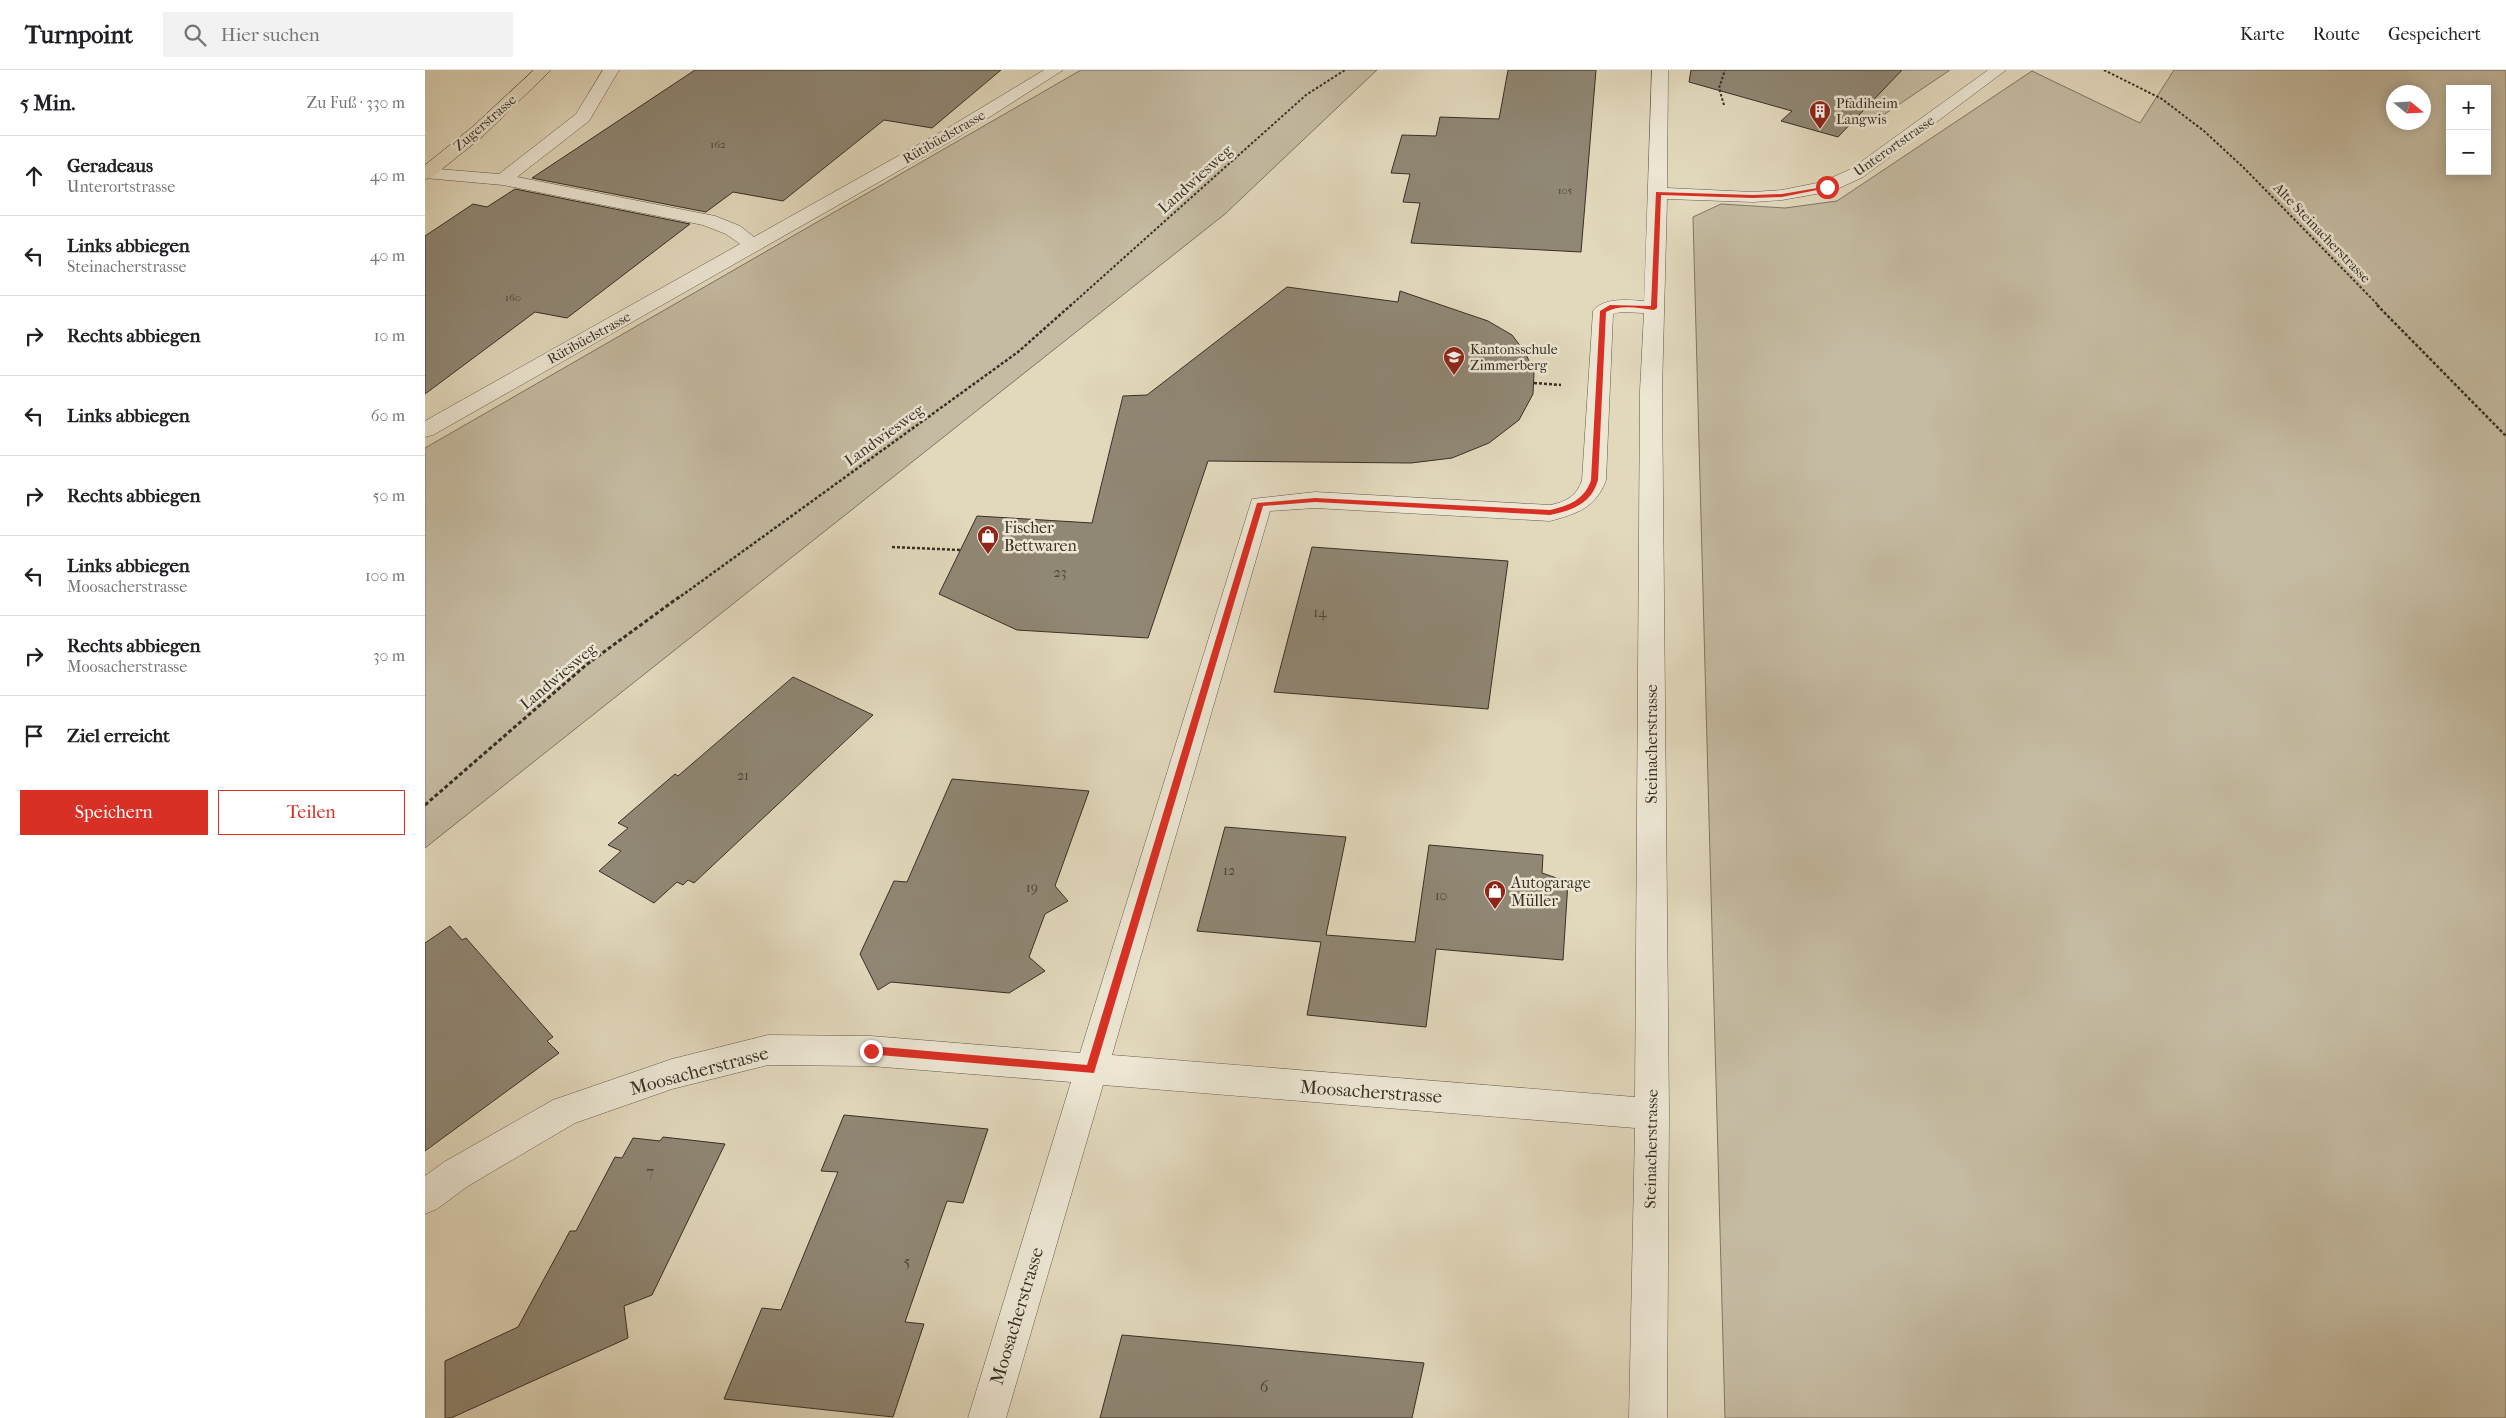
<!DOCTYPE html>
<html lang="de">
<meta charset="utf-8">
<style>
body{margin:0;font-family:"IM FELL French Canon",serif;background:#f2f2f2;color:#202124}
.controls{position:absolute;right:15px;top:15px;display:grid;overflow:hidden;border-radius:0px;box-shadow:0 2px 12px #0003}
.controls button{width:45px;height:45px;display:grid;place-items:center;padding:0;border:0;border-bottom:1px solid #e0e0e0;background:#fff;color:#202124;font:25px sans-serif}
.compass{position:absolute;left:1961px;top:15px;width:45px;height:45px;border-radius:50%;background:#fff;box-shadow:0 2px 12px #0003;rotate:108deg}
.stop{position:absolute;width:15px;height:15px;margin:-11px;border:4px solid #d93025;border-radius:50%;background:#fff}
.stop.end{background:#d93025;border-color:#fff;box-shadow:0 1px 5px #0008}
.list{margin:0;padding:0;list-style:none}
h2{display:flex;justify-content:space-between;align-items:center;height:65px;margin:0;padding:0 20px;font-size:21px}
h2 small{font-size:16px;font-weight:400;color:#757577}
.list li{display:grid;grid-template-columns:32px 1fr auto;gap:15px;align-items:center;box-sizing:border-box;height:80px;padding:0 20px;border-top:1px solid #e0e0e0}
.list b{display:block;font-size:19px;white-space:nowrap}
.list p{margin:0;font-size:16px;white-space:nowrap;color:#757577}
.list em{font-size:16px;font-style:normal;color:#757577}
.actions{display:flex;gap:10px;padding:15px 20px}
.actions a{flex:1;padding:11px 0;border:1px solid #d93025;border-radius:0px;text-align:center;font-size:18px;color:#d93025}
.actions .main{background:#d93025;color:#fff}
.icon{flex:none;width:28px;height:28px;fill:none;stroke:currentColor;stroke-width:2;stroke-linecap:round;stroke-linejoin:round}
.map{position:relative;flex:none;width:2081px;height:1348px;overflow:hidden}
header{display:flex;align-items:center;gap:30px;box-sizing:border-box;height:70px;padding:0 25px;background:#fff;border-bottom:1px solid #e0e0e0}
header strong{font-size:24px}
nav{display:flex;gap:28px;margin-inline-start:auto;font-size:18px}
.search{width:350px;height:45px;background:#f2f2f2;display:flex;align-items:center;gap:12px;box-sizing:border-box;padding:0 18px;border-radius:0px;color:#757577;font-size:19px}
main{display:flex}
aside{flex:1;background:#fff}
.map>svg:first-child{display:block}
.green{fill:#c5bba2;stroke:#7e7664;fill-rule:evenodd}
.building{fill:#908774;stroke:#383026}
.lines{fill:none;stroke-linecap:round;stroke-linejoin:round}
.minor-casing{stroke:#625a4c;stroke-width:1}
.major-casing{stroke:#383026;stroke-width:1}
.path-far2{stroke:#383026;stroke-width:2;stroke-dasharray:2.5 2;stroke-linecap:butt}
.path-far1{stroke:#383026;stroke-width:2.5;stroke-dasharray:3 2;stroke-linecap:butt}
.path{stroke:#383026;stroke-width:3;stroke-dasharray:4 2.5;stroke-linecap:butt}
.minor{fill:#ece6d3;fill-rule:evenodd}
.major{fill:#e2d8bc;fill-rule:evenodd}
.route{fill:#d93025}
.labels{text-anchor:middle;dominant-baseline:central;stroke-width:5;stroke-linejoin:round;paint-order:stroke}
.far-number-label{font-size:11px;fill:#4e463a}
.far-poi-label{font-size:14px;fill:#383026;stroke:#ece6d3;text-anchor:start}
.far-street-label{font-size:14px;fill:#383026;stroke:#ece6d3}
.number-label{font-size:14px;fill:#4e463a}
.street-label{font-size:16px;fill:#383026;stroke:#ece6d3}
.poi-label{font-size:16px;fill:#383026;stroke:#ece6d3;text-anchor:start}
.near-number-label{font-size:16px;fill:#4e463a}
.near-street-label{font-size:19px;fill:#383026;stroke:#ece6d3}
</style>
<header>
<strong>Turnpoint</strong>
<div class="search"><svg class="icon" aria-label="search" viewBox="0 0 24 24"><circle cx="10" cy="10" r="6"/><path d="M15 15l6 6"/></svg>Hier suchen</div>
<nav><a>Karte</a><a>Route</a><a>Gespeichert</a></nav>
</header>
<main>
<aside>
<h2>5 Min.<small>Zu Fuß · 330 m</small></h2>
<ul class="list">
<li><svg class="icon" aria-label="ahead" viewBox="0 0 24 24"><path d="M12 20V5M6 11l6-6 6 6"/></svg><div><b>Geradeaus</b><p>Unterortstrasse</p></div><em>40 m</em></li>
<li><svg class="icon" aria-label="left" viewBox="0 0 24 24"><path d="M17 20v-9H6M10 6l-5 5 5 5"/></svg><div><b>Links abbiegen</b><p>Steinacherstrasse</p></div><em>40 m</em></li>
<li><svg class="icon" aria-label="right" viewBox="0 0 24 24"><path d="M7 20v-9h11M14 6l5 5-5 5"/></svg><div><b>Rechts abbiegen</b></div><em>10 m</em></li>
<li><svg class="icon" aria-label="left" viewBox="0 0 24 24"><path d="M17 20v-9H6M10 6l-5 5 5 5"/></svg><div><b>Links abbiegen</b></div><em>60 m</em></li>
<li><svg class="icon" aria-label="right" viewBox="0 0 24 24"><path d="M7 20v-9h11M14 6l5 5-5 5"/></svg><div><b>Rechts abbiegen</b></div><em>50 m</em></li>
<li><svg class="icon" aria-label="left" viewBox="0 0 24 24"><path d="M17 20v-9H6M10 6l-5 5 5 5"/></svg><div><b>Links abbiegen</b><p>Moosacherstrasse</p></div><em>100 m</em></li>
<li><svg class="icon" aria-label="right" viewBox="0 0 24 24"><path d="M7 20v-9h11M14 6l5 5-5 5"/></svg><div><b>Rechts abbiegen</b><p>Moosacherstrasse</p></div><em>30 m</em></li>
<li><svg class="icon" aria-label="arrive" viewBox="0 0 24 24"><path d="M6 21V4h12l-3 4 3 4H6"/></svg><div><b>Ziel erreicht</b></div></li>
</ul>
<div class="actions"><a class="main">Speichern</a><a>Teilen</a></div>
</aside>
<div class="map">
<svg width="2081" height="1348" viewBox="0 0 2081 1348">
<rect width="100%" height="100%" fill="#e2d8bc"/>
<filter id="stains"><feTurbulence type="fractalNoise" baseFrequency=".004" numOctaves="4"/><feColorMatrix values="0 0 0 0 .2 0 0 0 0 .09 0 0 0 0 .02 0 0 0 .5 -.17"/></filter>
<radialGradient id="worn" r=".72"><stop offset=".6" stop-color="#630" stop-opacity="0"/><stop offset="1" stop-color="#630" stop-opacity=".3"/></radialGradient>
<path class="green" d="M656,0h296l-152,144 -800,634v-400z
M1410,0h115l-77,52 -27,-13z
M1749,0h332v1348h-781l-32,-1201 28,-13 64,4 52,-7 195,-130 108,52zM2025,19h37v82h-37zM1968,22h30v30h-30z"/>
<path class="building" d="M270,0h306l-69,58 -48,-8 -101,81 -50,-9 -27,20 -174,-34z
M1083,0h88l-15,182 -170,-9 9,-40 -17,-1 7,-28 -19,-1 11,-38 34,1 4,-19 59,2z
M1266,0h211l-64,67 -57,-16 11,-10 -103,-29z
M90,119l175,35 -123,94 -32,-6 -110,82v-158l48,-32 14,3z
M862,217l111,15 2,-11 88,30 24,14 13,17 9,20 -1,22 -14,26 -30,23 -37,15 -41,5 -203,-2 -60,177 -131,-8 -78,-36 38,-78 115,7 31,-127 24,-1z
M887,477l196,14 -20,148 -214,-17z
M368,607l80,38 -179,168 -6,-3 -5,5 -6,-3 -23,21 -55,-32 22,-20 -13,-6 20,-17 -10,-5 57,-49 3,2z
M527,709l137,12 -34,95 13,15 -23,13 -16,43 16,14 -36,22 -118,-11 -13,8 -18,-36 34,-73 13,1z
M800,757l121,10 -20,98 89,7 14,-97 114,10 -1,18 26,9 -5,78 -127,-11 -10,78 -119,-12 14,-73 -124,-11z
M25,856l12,14 4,-2 87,99 -6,4 12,12 -134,98v-208z
M419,1045l144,14 -25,74 -16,-2 -42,121 19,2 -31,93 -169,-18 38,-91 19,2 57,-138 -17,-1z
M238,1067l62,7 -73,151 -28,11 4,32 -177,80h-6v-57l73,-34 52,-96h6l39,-74 7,1 11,-20 27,3z
M697,1265l67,6 235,22 -12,55h-312z"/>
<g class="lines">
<g class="minor-casing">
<path id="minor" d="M178,0h16l-30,51 -72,56 198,39 25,10 14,11 194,-109 96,-58h19l-103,66 -527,299 -8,2v-16l315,-177 -14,-10 -23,-9 -200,-40 -78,-7 1,-10 73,6 77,-60z
M1227,0h16l-1,118 86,4 29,-2 40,-8 29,-13 137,-99h18l-143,107 -30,14 -51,9 -29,2 -86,-3 -5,192 7,723 -2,304h-38l6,-290 -532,-43 -97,333h-38l103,-336 -200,-16 -103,-1 -96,24 -97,34 -107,63 -31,23 -12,5v-38l19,-14 109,-62 119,-41 96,-24 103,1 209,17 172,-554 63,-7 235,13c16,-3 27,-9 32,-25l11,-169c10,-14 36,-11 51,-10zM1196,242l23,1 -4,78 -5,706 -523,-42 158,-544 45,-3 235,13c26,-7 46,-13 56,-41l7,-166z"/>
</g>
<g class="major-casing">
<path id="major" d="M109,0h17l-68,66 -52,42 -6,1v-14l46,-37z"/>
</g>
<path class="path-far2" d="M1679,0l58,29 42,32 40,37 135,138
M1299,35l-5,-17 6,-18
M645,236l236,-211 39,-25"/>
<path class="path-far1" d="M1952,235l129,131
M1109,313l27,2
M467,477l68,3
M252,529l341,-247 53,-47"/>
<path class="path" d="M0,735l161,-140 93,-68"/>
<use href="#minor" class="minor"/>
<use href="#major" class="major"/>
</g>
<path class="route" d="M1404,116l-2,2 -45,9 -29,1 -92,-3 -4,113 -3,2c-15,-2 -34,-6 -48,2l-8,168c-7,24 -25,30 -48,35l-235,-13 -52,4 -169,567 -227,-19v-6l4,-2 216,19 170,-562 58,-5 235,12c19,-4 35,-11 41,-30l9,-169 10,-6 41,1 5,-114 97,3 29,-1z"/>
<defs>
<g id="building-pin" transform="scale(1.125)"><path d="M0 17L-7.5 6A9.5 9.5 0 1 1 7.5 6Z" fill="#8f2418" stroke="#ece6d3"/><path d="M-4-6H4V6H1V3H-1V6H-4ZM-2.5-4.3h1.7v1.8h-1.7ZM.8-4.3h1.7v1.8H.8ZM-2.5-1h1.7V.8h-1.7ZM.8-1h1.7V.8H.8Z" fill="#fff"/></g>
<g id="school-pin" transform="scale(1.125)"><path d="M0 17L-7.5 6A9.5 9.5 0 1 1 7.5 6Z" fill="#8f2418" stroke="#ece6d3"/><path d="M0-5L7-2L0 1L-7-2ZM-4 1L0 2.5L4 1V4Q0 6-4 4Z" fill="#fff"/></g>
<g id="shop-pin" transform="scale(1.125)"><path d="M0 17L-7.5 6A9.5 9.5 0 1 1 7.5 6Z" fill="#8f2418" stroke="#ece6d3"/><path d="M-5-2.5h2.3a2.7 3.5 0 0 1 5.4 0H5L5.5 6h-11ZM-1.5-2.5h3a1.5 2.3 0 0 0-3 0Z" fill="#fff"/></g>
</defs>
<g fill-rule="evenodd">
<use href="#building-pin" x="1395" y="41"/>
<use href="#school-pin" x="1029" y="287"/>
<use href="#shop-pin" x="563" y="466"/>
<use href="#shop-pin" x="1070" y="821"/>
</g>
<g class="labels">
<g class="far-number-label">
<text x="293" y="74">162</text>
<text x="1140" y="120">105</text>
<text x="88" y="227">160</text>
</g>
<g class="far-poi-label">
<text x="1411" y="33">Pfadiheim<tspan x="1411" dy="16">Langwis</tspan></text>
<text x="1045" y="279">Kantonsschule<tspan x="1045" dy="16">Zimmerberg</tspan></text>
</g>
<g class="far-street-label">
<text transform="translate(60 53) rotate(-41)">Zugerstrasse</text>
<text transform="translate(519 67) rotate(-30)">Rütibüelstrasse</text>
<text transform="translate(1469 76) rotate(-35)">Unterortstrasse</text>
<text transform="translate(1897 163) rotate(46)">Alte Steinacherstrasse</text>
<text transform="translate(164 268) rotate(-29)">Rütibüelstrasse</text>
</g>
<g class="number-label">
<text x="635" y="502">23</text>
<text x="895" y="542">14</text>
<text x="318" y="705">21</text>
<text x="804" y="800">12</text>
<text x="607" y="817">19</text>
<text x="1016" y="825">10</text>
</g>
<g class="street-label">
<text transform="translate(770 109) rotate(-42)">Landwiesweg</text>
<text transform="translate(459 365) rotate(-36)">Landwiesweg</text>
<text transform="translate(133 606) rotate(-40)">Landwiesweg</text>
<text transform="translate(1226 674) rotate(-90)">Steinacherstrasse</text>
<text transform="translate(1226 1079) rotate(-89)">Steinacherstrasse</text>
</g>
<g class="poi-label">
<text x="579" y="457">Fischer<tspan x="579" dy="18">Bettwaren</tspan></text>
<text x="1086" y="812">Autogarage<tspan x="1086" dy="18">Müller</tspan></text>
</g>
<g class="near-number-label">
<text x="225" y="1101">7</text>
<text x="482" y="1191">5</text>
<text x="839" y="1316">6</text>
</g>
<g class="near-street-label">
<text transform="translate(274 1001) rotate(-15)">Moosacherstrasse</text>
<text transform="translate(946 1022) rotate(4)">Moosacherstrasse</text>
<text transform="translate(592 1246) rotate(-73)">Moosacherstrasse</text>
</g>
</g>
<rect width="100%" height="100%" filter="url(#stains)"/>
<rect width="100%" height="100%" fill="url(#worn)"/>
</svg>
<div class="controls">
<button>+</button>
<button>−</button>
</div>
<svg class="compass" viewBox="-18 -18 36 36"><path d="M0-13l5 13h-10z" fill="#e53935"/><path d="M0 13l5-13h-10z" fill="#757577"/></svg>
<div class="stop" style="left:1402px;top:117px"></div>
<div class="stop end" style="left:446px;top:981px"></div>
</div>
</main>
